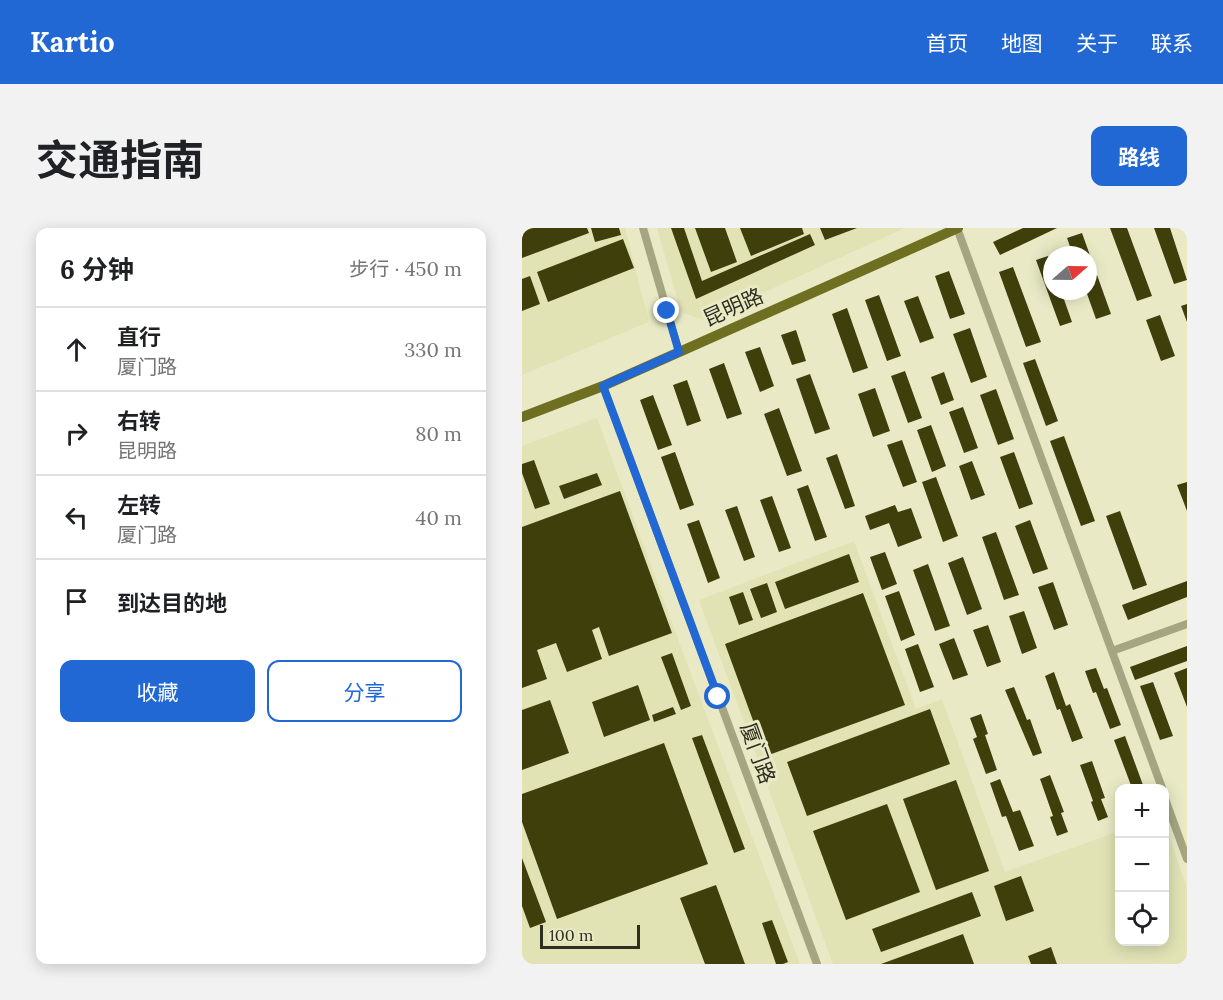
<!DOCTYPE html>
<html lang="zh">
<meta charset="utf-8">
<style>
body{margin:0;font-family:Lora,"Noto Sans SC",serif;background:#f2f2f2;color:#202124}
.controls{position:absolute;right:18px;bottom:18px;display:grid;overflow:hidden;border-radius:12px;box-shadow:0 3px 15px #0003}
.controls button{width:54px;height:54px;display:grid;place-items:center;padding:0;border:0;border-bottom:2px solid #e0e0e0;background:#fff;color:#202124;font:30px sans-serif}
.compass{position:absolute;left:521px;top:18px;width:54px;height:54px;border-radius:50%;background:#fff;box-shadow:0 3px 15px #0003;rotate:70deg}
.scale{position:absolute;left:18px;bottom:15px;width:100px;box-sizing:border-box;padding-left:6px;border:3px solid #2e2e20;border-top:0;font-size:16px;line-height:21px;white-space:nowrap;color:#2e2e20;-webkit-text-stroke:4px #e9eac5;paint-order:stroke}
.stop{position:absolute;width:18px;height:18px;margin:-14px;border:4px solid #2168d4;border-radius:50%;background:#fff}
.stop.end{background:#2168d4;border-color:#fff;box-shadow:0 2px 6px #0008}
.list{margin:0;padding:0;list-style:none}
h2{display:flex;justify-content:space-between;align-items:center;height:78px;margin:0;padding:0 24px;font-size:26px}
h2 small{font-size:20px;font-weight:400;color:#757577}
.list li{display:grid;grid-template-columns:39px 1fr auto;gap:18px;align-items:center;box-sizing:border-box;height:84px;padding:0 24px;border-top:2px solid #e0e0e0}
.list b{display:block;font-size:22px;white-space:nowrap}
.list p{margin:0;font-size:20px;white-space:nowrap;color:#757577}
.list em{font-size:20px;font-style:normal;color:#757577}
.actions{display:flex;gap:12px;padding:18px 24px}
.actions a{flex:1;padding:14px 0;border:2px solid #2168d4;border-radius:12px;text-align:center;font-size:21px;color:#2168d4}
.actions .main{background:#2168d4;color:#fff}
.icon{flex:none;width:33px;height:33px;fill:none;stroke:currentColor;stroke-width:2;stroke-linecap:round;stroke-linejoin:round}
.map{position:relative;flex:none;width:665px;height:736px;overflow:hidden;border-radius:12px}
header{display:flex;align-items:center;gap:36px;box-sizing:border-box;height:84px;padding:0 30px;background:#2168d4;color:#fff}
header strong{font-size:28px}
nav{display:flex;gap:33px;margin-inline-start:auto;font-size:21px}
.intro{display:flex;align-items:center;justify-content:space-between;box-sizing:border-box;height:144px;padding:0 36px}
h1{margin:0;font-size:42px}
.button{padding:15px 27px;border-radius:12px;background:#2168d4;color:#fff;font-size:21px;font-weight:700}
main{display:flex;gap:36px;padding:0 36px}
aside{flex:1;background:#fff;border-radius:12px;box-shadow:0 3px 15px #0003}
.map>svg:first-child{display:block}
.built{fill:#e1e3b5}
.building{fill:#3f3f0c}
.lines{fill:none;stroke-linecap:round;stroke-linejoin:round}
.minor{stroke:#a5a681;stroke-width:8}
.major{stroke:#6f6f21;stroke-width:10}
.route{stroke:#2168d4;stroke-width:8}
.labels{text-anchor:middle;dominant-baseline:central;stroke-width:6;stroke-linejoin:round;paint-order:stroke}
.street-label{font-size:21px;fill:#2e2e20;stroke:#e9eac5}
</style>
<header>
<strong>Kartio</strong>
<nav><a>首页</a><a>地图</a><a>关于</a><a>联系</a></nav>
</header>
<div class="intro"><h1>交通指南</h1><a class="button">路线</a></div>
<main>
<aside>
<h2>6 分钟<small>步行 · 450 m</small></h2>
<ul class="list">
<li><svg class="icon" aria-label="ahead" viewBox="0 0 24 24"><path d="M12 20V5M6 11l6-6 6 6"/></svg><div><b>直行</b><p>厦门路</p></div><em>330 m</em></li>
<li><svg class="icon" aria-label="right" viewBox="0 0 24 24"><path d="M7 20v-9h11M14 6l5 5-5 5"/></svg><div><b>右转</b><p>昆明路</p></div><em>80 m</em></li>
<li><svg class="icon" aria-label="left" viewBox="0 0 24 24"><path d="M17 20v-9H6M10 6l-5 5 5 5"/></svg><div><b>左转</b><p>厦门路</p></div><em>40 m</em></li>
<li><svg class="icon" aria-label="arrive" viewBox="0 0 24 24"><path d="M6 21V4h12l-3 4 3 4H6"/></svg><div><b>到达目的地</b></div></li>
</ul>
<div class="actions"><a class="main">收藏</a><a>分享</a></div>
</aside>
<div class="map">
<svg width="665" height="736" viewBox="0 0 665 736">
<rect width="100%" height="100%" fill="#e9eac5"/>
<path class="built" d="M0,0h103l24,94 -127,53z
M135,0h248l-202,92 -22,-8z
M75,190l82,224 121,322h-278v-518z
M332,313l62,168 26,-10 63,173 114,-41 1,111h44l1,-117 22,63v76h-354l-134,-364z"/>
<path class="building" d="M0,0h65l2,5 -67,25z
M69,0h28l2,7 -26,7z
M149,0h13l18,53 108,-47 5,11 -119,54z
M173,0h30l12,34 -26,10z
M218,0h62l2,6 -53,22z
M298,0h37l-32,12z
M501,0h34l-57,27 -7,-13z
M588,0h17l25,68 -15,5z
M632,0h16l17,52 -13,4z
M560,5l29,81 -15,5 -10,-28h2v-36h-15l-6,-17z
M101,11l11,29 -86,34 -11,-30z
M526,28l4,10v25h9l11,31 -12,4 -24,-66z
M491,39l28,75 -15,5 -27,-75z
M427,43l16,43 -15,5 -15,-43z
M8,48l10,28 -18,7v-32z
M357,67l22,61 -14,5 -22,-61z
M396,68l16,42 -14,5 -16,-42z
M665,76v18l-6,-16z
M325,80l21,60 -15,5 -21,-59z
M638,87l15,41 -14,5 -15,-41z
M448,100l17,49 -16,6 -18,-49z
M274,102l10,31 -14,4 -11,-30z
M238,119l14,39 -14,6 -15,-40z
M513,131l23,62 -12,5 -23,-63z
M202,135l18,51 -15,5 -18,-50z
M383,143l17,47 -14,5 -17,-47z
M422,144l10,28 -13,5 -10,-28z
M288,146l20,55 -15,5 -19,-55z
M165,152l14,41 -14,5 -14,-41z
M353,160l15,43 -17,6 -15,-43z
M474,161l18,50 -16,6 -18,-50z
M131,167l19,50 -14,5 -18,-50z
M441,179l15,41 -14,5 -15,-41z
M257,180l23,63 -15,5 -23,-62z
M409,197l15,41 -14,6 -15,-42z
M542,208l31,85 -14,5 -31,-85z
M380,212l15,42 -14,5 -16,-42z
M153,224l19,53 -14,5 -19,-53z
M492,224l19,52 -14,5 -19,-52z
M315,226l18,52 -10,3 -19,-51z
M12,232l16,44 -15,5 -13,-36v-9z
M450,233l13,34 -14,5 -12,-34z
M75,245l5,12 -38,14 -5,-13z
M414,249l22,59 -15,6 -21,-60z
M665,254v29l-10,-26z
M286,257l19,52 -12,4 -18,-52z
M98,263l52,142 -63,23 -10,-29 -7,3 10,29 -35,13 -11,-29 -19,7 10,29 -25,9v-161z
M250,268l19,52 -12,4 -19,-52z
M373,277l3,7 13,-4 11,30 -24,9 -9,-24 -19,7 -5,-14z
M215,278l18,51 -11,4 -19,-51z
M598,283l27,74 -14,5 -27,-74z
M177,292l21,58 -12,5 -21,-59z
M508,292l18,49 -15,5 -18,-48z
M474,304l23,63 -15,5 -22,-63z
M363,324l12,32 -15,6 -12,-33z
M327,326l10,28 -74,27 -10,-27z
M441,329l19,52 -15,6 -19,-52z
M406,336l22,62 -15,5 -22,-61z
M665,353v16l-59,23 -6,-15z
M531,354l15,43 -14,5 -16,-43z
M245,355l10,29 -16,6 -11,-29z
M377,363l16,44 -14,6 -16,-45z
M221,364l10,28 -14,5 -10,-28z
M341,365l42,112 -139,51 -41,-112z
M502,383l13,37 -15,6 -13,-38z
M466,397l13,37 -14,5 -14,-37z
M432,410l14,37 -15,5 -14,-36z
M396,416l16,43 -14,5 -15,-43z
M665,418v15l-52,19 -5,-13z
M150,425l19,53 -10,4 -20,-53z
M574,440l8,21 3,-1 14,37 -11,4 -14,-37 -3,1 -8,-22z
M665,440v39l-13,-34z
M532,444l12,34 4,-2 13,34 -11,4 -12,-33 -3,1 -12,-34z
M631,454l20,54 -13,4 -20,-54z
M116,457l12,35 -46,17 -12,-35z
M492,459l13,33 3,-1 12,34 -9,3 -28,-66z
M28,472l19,53 -47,17v-60z
M151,479l3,7 -22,8 -2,-7z
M408,481l20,55 -143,52 -20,-54z
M459,486l7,20 -3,1 12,35 -11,4 -13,-35 4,-2 -7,-19z
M180,507l43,114 -11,4 -42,-115z
M603,508l18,49 -4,1v2h-7l-18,-48z
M142,515l44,121 -151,55 -35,-97v-28z
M570,533l13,37 -4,1 7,18 -10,4 -7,-19 2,-1 -13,-36z
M528,547l14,37 -3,1 7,19 -11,4 -7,-19 3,-1 -13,-37z
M478,551l13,33 7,-2 14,36 -15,5 -13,-35 -4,1 -12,-34z
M434,552l33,91 -53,19 -33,-91z
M365,576l33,88 -74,28 -33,-89z
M0,630l24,64 -16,6 -8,-22z
M499,648l13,35 -28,10 -12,-35z
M194,657l29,79h-40l-25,-66z
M450,664l9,24 -100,36 -9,-23z
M250,692l16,42 -5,2h-7l-14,-41z
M441,706l11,30h-93z
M529,719l6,17h-26l-3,-8z"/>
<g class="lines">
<path class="minor" d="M121,0l36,124
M435,0l205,560
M81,158l214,578
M590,423l75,-27
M642,568l23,63"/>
<path class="major" d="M0,189l81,-31 355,-158"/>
</g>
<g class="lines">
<path class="route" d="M145,83l12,41 -76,34 115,311"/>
</g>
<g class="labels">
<g class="street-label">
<text transform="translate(211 79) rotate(-24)">昆明路</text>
<text transform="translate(236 525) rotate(70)">厦门路</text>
</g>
</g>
</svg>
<div class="controls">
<button>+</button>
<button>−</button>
<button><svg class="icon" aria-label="locate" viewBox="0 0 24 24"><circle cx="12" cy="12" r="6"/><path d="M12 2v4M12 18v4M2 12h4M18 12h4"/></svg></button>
</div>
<svg class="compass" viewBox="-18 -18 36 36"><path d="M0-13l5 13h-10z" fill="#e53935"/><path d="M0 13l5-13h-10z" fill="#757577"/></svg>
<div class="scale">100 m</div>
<div class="stop" style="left:196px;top:469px"></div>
<div class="stop end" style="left:145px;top:83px"></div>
</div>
</main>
